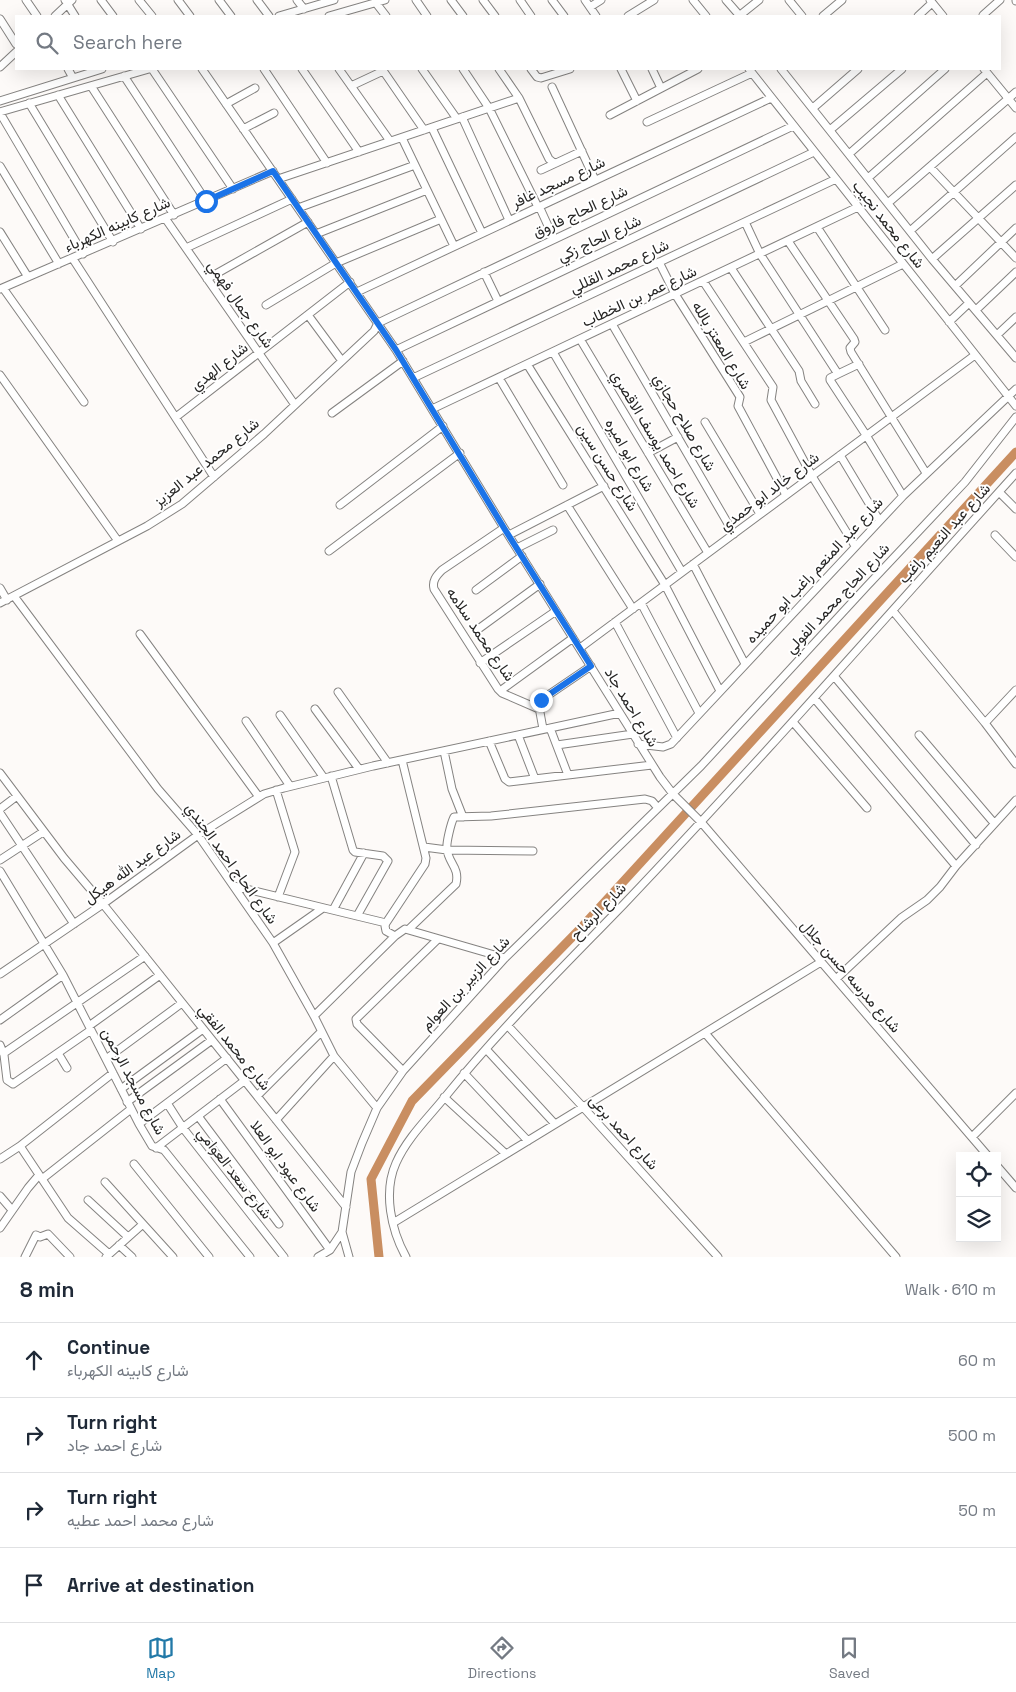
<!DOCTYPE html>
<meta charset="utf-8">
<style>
body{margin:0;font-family:"Space Grotesk",Vazirmatn,sans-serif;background:#f2f2f3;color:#1f2937}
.controls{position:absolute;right:15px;bottom:15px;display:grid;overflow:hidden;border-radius:0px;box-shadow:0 5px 20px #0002}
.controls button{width:45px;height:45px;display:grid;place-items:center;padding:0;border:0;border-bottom:1px solid #e0e1e3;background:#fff;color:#1f2937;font:25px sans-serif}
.stop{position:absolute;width:15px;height:15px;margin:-11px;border:4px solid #1a73e8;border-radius:50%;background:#fff}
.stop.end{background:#1a73e8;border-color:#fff;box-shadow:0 1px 5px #0008}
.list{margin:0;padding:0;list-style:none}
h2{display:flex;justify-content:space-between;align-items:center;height:65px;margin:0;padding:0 20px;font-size:21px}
h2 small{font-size:16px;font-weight:400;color:#747a83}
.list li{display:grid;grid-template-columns:32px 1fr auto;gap:15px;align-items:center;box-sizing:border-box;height:75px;padding:0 20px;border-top:1px solid #e0e1e3}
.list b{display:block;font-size:19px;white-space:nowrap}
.list p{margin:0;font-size:16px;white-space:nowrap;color:#747a83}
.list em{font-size:16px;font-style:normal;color:#747a83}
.icon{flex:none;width:28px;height:28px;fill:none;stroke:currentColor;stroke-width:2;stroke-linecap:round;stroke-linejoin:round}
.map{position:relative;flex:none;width:1016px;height:1257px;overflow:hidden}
.search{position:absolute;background:#fff;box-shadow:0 5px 20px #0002;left:15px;right:15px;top:15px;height:55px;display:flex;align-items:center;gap:12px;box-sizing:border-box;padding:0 18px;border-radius:0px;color:#747a83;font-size:19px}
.sheet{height:365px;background:#fff}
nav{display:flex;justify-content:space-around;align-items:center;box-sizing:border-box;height:70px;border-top:1px solid #e0e1e3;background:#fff;font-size:14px;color:#747a83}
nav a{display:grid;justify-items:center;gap:2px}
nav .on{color:#2279a8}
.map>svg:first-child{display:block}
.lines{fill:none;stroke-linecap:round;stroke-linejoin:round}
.canal{stroke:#c98e61;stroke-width:9}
.minor-casing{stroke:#858381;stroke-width:9}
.minor{stroke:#fff;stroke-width:7}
.route{stroke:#1a73e8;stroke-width:6}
.labels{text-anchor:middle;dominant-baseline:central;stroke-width:4;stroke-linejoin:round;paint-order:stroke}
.street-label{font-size:15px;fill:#272625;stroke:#fff}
</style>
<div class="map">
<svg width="1016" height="1257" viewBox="0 0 1016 1257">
<rect width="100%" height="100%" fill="#fdfaf8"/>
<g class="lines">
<path class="canal" d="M379,1257l-8,-78 41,-78 168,-172 436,-477"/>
<g class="minor-casing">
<path id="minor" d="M26,0l11,16
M65,0l10,16
M101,0l12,16
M139,0l13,16
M178,0l12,16
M219,0l12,16
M257,0l12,16
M297,0l7,9
M416,0l11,16
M451,0l12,16
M483,0l12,16
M520,0l11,16
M552,0l12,16
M585,0l11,16
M693,0l13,16
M726,0l14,16
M789,0l13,16
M930,0l13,16
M1016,0v1
M376,3l10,13
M590,7l11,-7
M983,15l17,-15
M55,16l17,-16
M279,16l55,-16
M329,16l56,-16
M628,16l26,-16
M739,16l20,-16
M823,16l19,-16
M918,16l14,-13
M0,19l16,25
M0,67l16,-15
M68,69l5,9
M152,69l81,120
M202,69l194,281 108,178 156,249 13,17 28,28 287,334
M264,69l63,94
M302,69l57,83
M339,69l51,72
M382,69l42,61
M422,69l35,50
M463,69l26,39 49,99
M499,69l20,29 30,61 5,4
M531,69l6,8 4,1 29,-9
M621,69l16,32
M652,69l9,19
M749,69l267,337
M781,69l151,190 84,99
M984,69l32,39
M124,76l82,125
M91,86l83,129
M351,86l32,-15
M552,87l43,93
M58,95l83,134
M0,101l102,-32
M29,103l84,139
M226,104l29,-16
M813,108l45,-39
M0,112l149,-43
M0,113l83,141
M610,115l88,-46
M462,117l47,103
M647,122l105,-49
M432,128l50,105
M243,129l31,-16
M830,130l72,-61
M402,138l52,108
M849,154l96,-85
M0,166l59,98
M930,167l86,91
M541,170l41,-19
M868,178l119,-105
M278,179l241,-81
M888,203l128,-111
M539,206l15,33
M298,208l117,-43
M165,218l130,187
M745,222l15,32 78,120 -8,4v2l36,55 37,61
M817,227l68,103
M910,231l106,-94
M0,232l28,45
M316,234l111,-44
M788,241l66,98 1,3 -5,6 1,4 75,121
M186,248l106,-49
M73,259l141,218
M932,259l84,-74
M659,262l16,32 65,103 -2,9 48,89
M731,268l68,103 2,10 14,23
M484,272l14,29
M207,279l101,-57
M703,281l70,106 -2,13 41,76 43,70
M955,286l61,-58
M3,288l81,114
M0,289l273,-118
M357,292l414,-194
M266,305l70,-42 105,-44
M976,310l40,-38
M308,315l34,46
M949,322l20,-19
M612,324l122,210
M997,335l19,-18
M580,339l128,214
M744,342l159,-78
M396,350l418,-198
M553,352l129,220
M527,364l138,221 55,106
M838,374l21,-10
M0,375l118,166
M413,378l423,-199
M499,378l64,107
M432,409l426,-202
M332,413l71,-52
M176,417l174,-135
M705,422l55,92
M648,453l30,-16
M840,455l39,65
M999,492l17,17
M340,505l103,-79
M567,505l66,104
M504,528l-62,42c-6,6 -10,11 -8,19l64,100 4,4 37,16
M509,535l95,-49
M995,535l21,22
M517,548l36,-18
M329,551l131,-98
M693,564l52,100
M0,588l7,12
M476,590l46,-34
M14,596l144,193 40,46 75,108 41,73 20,40 43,52
M0,603l147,-77 35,-22 82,-70 110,-103 4,-8 415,-197
M641,603l58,110
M893,611l92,112 31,41
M615,622l62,116
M477,630l63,-46
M140,634l119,163
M580,648l395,-293
M480,663l76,-52
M834,676l142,169
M500,691l73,-53
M338,692l50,71
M814,698l142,168
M315,709l44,60
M280,715l44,63
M246,721l44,65
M793,722l74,86
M985,723l31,-33
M550,728l18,47
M543,729l-4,-22 2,-7 50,-34
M518,735l17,44
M919,735l75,88
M489,741l16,38 4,3 143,-17
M638,744l25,3 8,-3 232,-248 113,-107
M557,745l76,-11
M444,751l8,38 11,28
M0,773l64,85 39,46 243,303
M276,790l19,62 -17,45
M0,809l17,-13
M0,813l74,111
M424,847l23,3 86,1
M0,860l43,-28
M0,871l63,104 76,149 13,22 12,4 86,107
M234,886l123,30 31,-55 -5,-5 -28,-4 -2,-2 -22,-74
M333,910l31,-57
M357,916l29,7
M409,929l47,-45c4,-17 -8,-21 -9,-35 -1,-6 4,-26 7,-32l37,-1 154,-17 7,2 6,7
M395,936l-9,-5 -1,-5 1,-3 39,-59 1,-6 -24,-98
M273,943l50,-35
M0,974l103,-70 95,-69 66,-41 20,-6 89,-22 247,-53
M836,979l65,-61 26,-18 13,-13 16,-21 60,-66
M314,1016l81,-80 10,-7 100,29
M0,1020l63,-45
M89,1026l71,-51
M508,1026l75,81 135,150
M705,1033l191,224
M0,1045l4,10 3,25 6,4 78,-54
M486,1049l69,75
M4,1053l141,-97
M58,1053l9,15
M106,1059l76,-56
M403,1071l-46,-47 -1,-5 82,-80
M464,1073l64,68
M121,1089l82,-60
M257,1096l64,-64
M444,1097l62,57
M220,1099l110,151
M127,1102l85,-62
M167,1103l16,25 101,129
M198,1116l81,108
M276,1120l58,-64
M139,1124l88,-66
M972,1137l44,-44
M20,1146l48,72 41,36
M156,1148l88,-67
M0,1159l20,-13 93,-73
M134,1164l75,93
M997,1166l19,22
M42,1179l89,-70
M105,1182l68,75
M0,1196l12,14
M88,1200l40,37
M393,1223l428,-261
M0,1228l28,-40 11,-13
M342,1232l7,25
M119,1245l13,12
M25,1257l11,-22 4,2 8,-3 22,23
M106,1257l37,-33
M318,1257l12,-7 12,-18 9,-60 11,-29 15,-35 26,-37 102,-113 196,-192 166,-180 98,-104 51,-65
M406,1257c-15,-27 -23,-65 -10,-94 11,-25 32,-45 49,-66 55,-68 118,-130 179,-193 134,-141 262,-287 392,-431"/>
</g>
<use href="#minor" class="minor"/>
</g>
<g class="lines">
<path class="route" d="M206,201l67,-30 123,179 108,178 87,138 -50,34"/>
</g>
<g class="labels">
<g class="street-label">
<text transform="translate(558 182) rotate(-25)">شارع مسجد غافر</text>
<text transform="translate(580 211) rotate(-25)">شارع الحاج فاروق</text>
<text transform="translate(117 224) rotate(-24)">شارع كابينه الكهرباء</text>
<text transform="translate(889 224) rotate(52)">شارع محمد نجيب</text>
<text transform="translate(599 238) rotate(-25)">شارع الحاج زكي</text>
<text transform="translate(619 266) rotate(-25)">شارع محمد القللي</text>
<text transform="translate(639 296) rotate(-25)">شارع عمر بن الخطاب</text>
<text transform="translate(241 304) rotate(55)">شارع جمال فهمي</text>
<text transform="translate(722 345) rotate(59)">شارع المعتز بالله</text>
<text transform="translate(219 366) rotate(-38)">شارع الهدي</text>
<text transform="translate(685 422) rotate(60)">شارع صلاح حجازي</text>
<text transform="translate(656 439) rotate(59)">شارع احمد يوسف الاقصري</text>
<text transform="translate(630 455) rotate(60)">شارع ابو اميره</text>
<text transform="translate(206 462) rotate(-39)">شارع محمد عبد العزيز</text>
<text transform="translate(608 467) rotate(58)">شارع حسن سين</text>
<text transform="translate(769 491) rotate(-37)">شارع خالد ابو حمدي</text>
<text transform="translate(944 533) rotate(-48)">شارع عبد النعيم راغب</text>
<text transform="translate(814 570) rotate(-47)">شارع عبد المنعم راغب ابو حميده</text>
<text transform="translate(837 598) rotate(-47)">شارع الحاج محمد الفولي</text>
<text transform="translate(481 634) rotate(56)">شارع محمد سلامه</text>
<text transform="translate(632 707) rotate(59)">شارع احمد جاد</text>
<text transform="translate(232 863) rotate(54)">شارع الحاج احمد الجندي</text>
<text transform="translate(132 866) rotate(-36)">شارع عبد الله هيكل</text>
<text transform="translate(598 911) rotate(-46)">شارع الرشاح</text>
<text transform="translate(851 976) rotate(49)">شارع مدرسه حسن جلال</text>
<text transform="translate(465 983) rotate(-47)">شارع الزبير بن العوام</text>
<text transform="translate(235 1047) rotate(51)">شارع محمد الفقي</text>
<text transform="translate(134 1081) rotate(62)">شارع مسجد الرحمن</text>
<text transform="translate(624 1132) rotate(48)">شارع احمد برعى</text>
<text transform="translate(286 1166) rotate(54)">شارع عبود ابو العلا</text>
<text transform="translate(235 1173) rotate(52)">شارع سعد العوامي</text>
</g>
</g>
</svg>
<div class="controls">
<button><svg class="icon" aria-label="locate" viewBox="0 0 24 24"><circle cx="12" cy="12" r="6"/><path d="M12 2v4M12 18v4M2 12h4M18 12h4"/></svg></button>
<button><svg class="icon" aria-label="layers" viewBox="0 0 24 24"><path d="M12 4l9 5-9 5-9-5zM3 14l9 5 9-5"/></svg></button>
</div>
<div class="stop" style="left:206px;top:201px"></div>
<div class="stop end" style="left:541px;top:700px"></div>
<div class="search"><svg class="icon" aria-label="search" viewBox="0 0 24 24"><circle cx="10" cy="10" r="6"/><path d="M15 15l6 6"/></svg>Search here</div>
</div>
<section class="sheet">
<h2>8 min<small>Walk · 610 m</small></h2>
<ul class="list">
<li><svg class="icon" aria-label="ahead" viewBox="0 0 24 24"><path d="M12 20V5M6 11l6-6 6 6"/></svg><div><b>Continue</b><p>شارع كابينه الكهرباء</p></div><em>60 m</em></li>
<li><svg class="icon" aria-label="right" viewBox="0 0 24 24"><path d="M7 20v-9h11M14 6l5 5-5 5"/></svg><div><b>Turn right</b><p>شارع احمد جاد</p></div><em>500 m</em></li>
<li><svg class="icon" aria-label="right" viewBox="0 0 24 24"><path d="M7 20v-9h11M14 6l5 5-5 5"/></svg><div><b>Turn right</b><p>شارع محمد احمد عطيه</p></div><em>50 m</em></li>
<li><svg class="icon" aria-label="arrive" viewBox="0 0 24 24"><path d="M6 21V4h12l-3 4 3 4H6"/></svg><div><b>Arrive at destination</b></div></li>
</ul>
</section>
<nav>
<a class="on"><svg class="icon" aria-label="map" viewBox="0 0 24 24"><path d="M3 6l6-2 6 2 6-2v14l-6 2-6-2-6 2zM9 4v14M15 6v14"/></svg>Map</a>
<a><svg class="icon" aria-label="directions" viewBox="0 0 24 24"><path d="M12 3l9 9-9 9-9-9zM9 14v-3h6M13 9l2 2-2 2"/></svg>Directions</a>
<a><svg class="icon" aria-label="saved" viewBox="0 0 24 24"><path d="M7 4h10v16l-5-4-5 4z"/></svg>Saved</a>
</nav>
